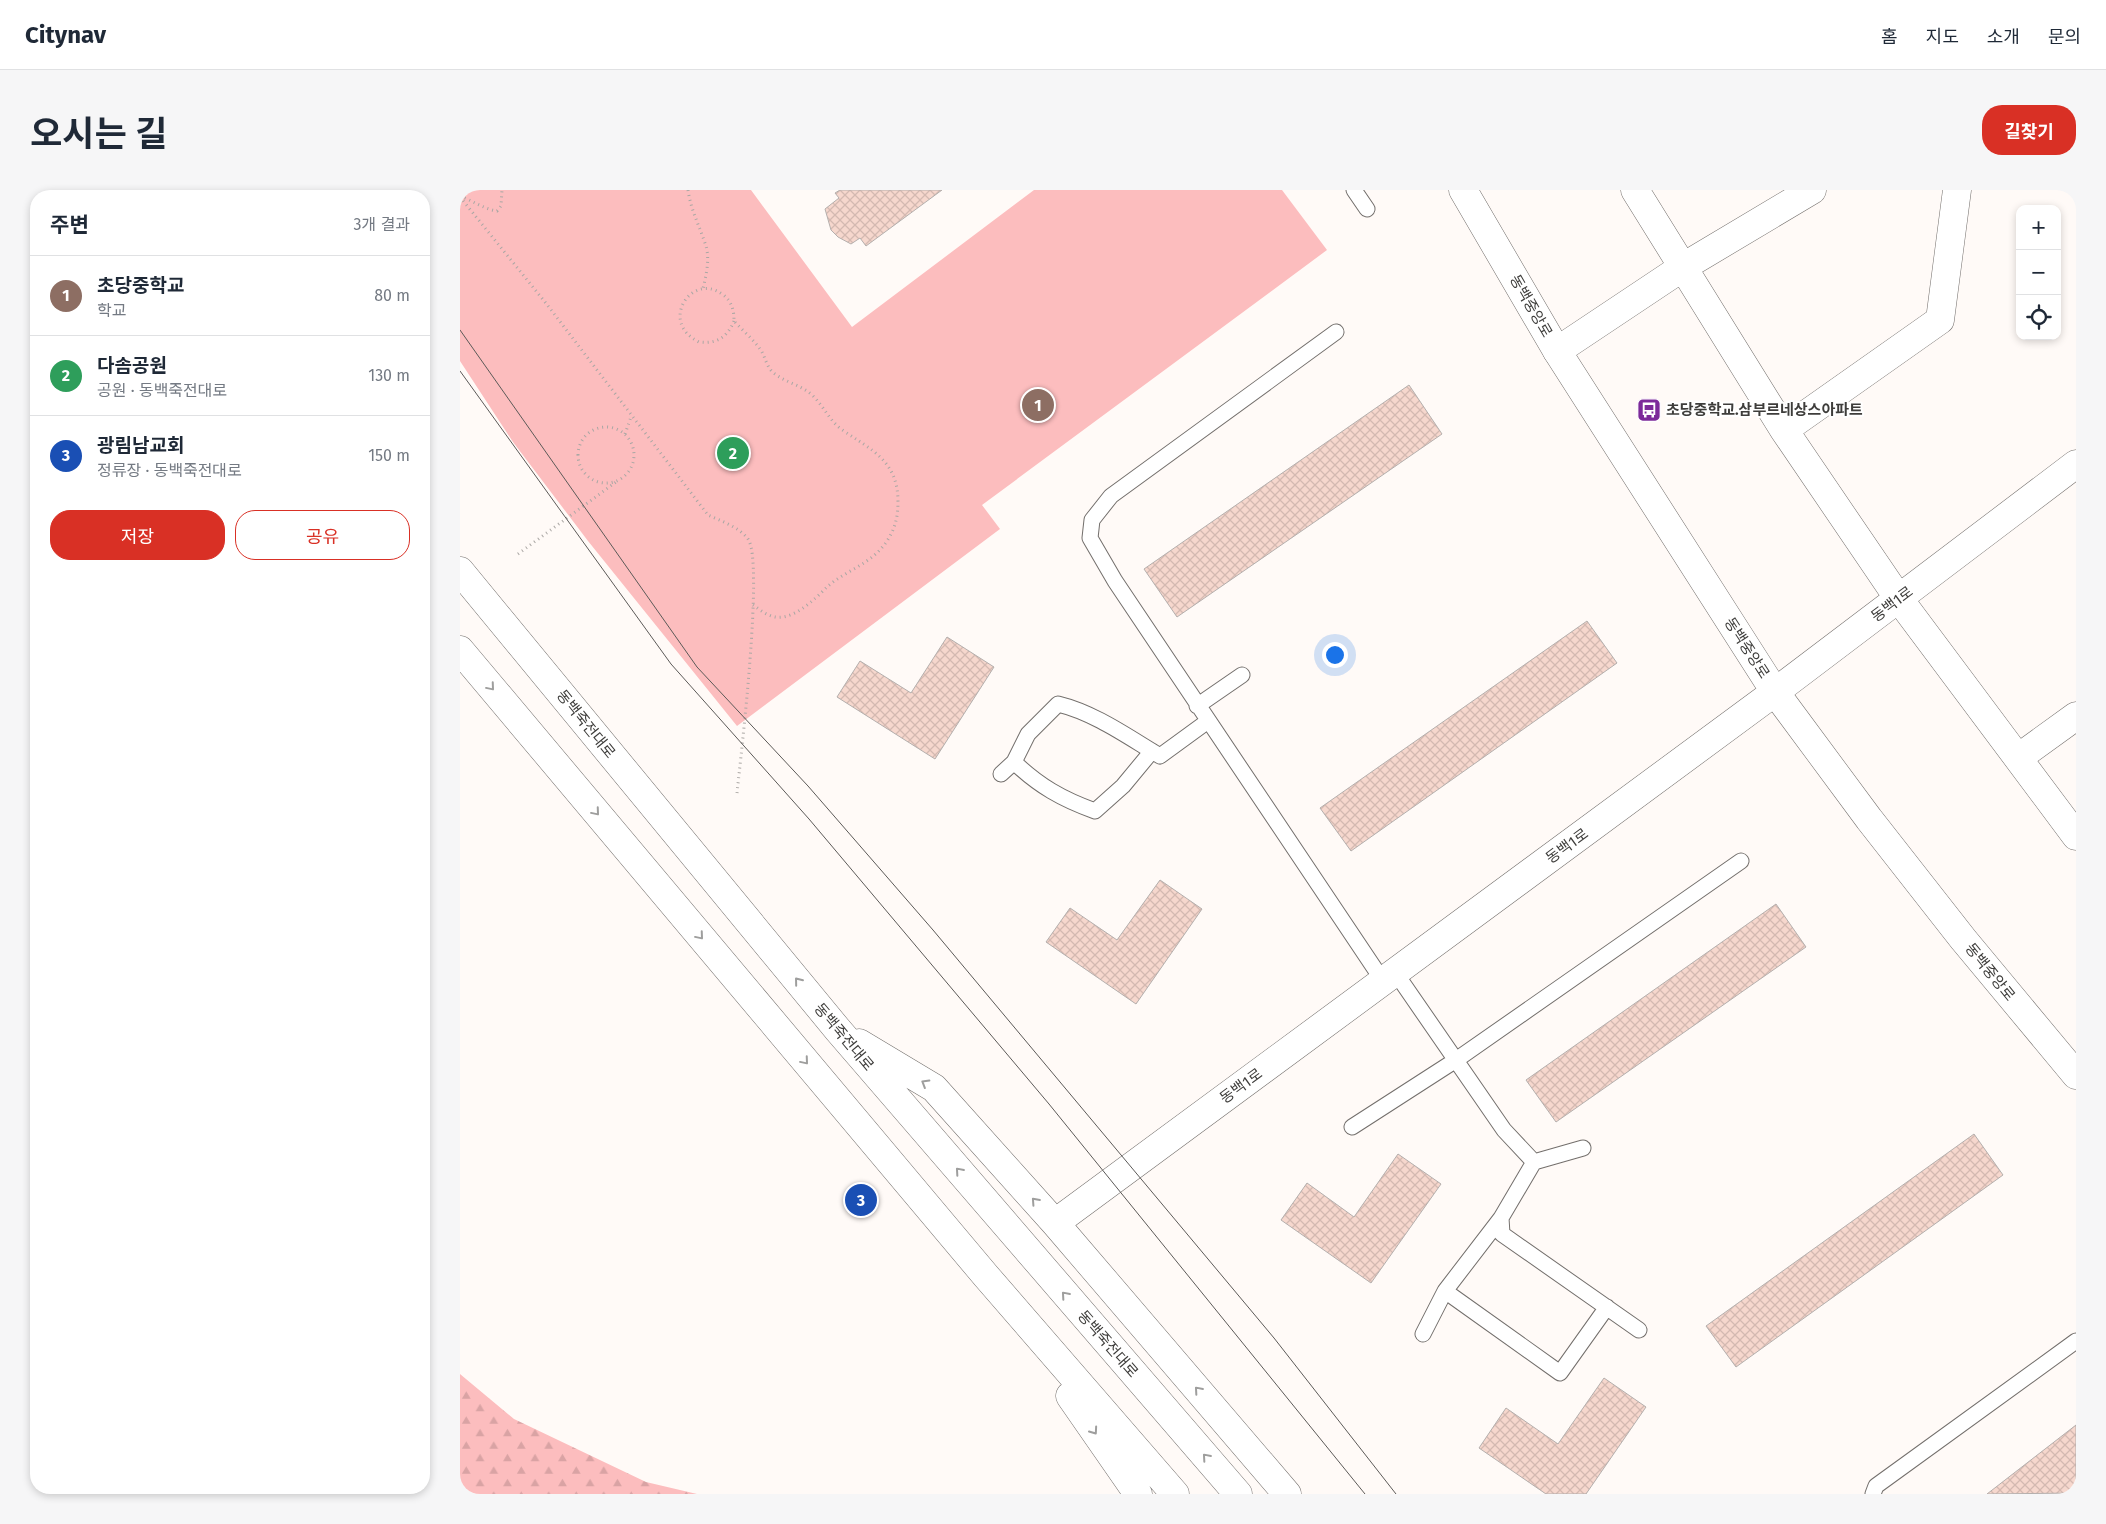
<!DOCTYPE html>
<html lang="ko">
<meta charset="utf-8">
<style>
body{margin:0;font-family:"Fira Sans","Noto Sans KR",sans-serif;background:#f6f6f7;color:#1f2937}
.controls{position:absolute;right:15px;top:15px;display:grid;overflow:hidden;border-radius:10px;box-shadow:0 2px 8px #0003}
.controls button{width:45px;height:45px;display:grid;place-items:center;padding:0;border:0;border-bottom:1px solid #e0e1e3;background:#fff;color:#1f2937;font:25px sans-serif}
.you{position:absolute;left:874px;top:464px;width:18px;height:18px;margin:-12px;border:4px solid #fff;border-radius:50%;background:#1a73e8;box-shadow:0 0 0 8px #1a73e833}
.badge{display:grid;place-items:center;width:32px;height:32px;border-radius:50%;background:#d93025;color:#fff;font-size:16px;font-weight:700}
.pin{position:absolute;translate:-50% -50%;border:2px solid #fff;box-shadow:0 1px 5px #0006}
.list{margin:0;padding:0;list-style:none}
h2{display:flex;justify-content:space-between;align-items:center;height:65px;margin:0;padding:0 20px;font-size:21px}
h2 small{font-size:16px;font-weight:400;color:#747a83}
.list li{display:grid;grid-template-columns:32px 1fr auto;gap:15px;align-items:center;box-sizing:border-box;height:80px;padding:0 20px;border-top:1px solid #e0e1e3}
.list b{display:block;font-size:19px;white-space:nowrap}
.list p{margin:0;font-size:16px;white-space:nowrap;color:#747a83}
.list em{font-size:16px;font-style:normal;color:#747a83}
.actions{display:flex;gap:10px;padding:15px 20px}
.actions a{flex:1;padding:11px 0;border:1px solid #d93025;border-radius:20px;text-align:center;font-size:18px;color:#d93025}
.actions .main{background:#d93025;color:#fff}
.icon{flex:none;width:28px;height:28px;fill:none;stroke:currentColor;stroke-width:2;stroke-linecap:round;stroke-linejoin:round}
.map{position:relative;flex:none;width:1616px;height:1304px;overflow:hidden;border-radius:20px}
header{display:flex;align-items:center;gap:30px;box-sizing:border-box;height:70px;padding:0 25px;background:#fff;border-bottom:1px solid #e0e1e3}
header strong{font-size:24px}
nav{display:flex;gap:28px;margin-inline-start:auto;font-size:18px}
.intro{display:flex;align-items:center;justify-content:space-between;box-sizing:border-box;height:120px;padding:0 30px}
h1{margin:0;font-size:35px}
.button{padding:12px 22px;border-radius:20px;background:#d93025;color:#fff;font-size:18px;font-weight:700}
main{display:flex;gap:30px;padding:0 30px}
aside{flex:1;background:#fff;border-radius:20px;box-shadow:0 2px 8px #0003}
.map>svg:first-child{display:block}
.forest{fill:url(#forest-firs)}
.green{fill:#fcbdbe}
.building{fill:url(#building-cross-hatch);stroke:#b4afad}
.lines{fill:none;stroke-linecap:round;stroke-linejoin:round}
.lane-casing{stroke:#736f6c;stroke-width:17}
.street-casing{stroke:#736f6c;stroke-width:29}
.secondary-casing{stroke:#736f6c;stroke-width:29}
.path{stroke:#aaa7a4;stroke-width:3;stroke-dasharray:1 4;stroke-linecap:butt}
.lane{stroke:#fff;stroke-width:15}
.street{stroke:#fff;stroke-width:28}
.secondary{stroke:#fff;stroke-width:28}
.tram{stroke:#5c5a58;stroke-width:1}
.oneway{stroke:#9e9e9d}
.labels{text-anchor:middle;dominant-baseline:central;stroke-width:4;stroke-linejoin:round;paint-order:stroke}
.street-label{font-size:15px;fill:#3e3d3b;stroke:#fff}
.poi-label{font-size:15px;font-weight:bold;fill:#3e3d3b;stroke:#fff;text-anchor:start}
</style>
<header>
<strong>Citynav</strong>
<nav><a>홈</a><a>지도</a><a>소개</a><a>문의</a></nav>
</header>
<div class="intro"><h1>오시는 길</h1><a class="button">길찾기</a></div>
<main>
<aside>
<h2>주변<small>3개 결과</small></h2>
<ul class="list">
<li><span class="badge" style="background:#8d6e63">1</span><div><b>초당중학교</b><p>학교</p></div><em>80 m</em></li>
<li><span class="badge" style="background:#2e9e5b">2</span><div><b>다솜공원</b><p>공원 · 동백죽전대로</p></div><em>130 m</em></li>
<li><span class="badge" style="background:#1a4fb4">3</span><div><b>광림남교회</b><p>정류장 · 동백죽전대로</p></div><em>150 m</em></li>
</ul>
<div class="actions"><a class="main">저장</a><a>공유</a></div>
</aside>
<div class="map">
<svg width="1616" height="1304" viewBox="0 0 1616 1304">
<defs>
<pattern id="forest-firs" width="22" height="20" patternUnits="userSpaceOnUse" patternTransform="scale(1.25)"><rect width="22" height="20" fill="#fcbdbe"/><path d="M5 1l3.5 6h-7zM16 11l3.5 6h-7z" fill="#d9a3a4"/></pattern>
<pattern id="building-cross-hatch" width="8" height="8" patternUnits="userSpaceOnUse" patternTransform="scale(1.25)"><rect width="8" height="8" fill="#f6d7cd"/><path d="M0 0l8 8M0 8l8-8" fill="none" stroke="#d4b9b1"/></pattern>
</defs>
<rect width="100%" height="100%" fill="#fffaf7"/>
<path class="forest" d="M0,1184l54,45 132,63 51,12h-237z"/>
<path class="green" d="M0,0h291l101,137 182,-137h248l45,60 -345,255 18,24 -263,197 -149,-185 -75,-99 -53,-81z"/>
<path class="building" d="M380,0h102l-76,56 -6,-8 -9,6 -13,-7 -7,-7 -6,-21 14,-11 -4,-5z
M949,195l33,49 -265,183 -33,-48z
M1127,431l30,42 -266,188 -31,-43z
M487,447l47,30 -59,92 -98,-62 23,-36 51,32z
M700,690l42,29 -66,95 -90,-62 24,-34 47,32z
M1316,714l30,43 -250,175 -30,-42z
M1514,944l29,41 -267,192 -30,-41z
M938,964l43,30 -70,99 -90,-63 26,-37 47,34z
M1144,1188l42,29 -60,87h-40l-67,-46 27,-40 52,36z
M1616,1235v68l-89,1z"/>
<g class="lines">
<g class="lane-casing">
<path id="lane" d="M894,0l13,19
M876,142l-225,164 -19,24 -2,18 25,43 268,400
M737,516l45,-31
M692,561l-29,35 -28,25c-33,-12 -56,-25 -81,-49l14,-28 30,-30c37,9 70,33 102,52l48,-35
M541,584l13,-12
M935,782l109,158 30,32 -33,56 1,16 137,96
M892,937l104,-67 285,-199
M1074,972l49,-14
M1041,1028l-56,73 115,82 47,-66
M963,1144l22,-43
M1413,1304l3,-8 200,-145"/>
</g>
<g class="street-casing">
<path id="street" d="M1175,0l149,240 115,169 177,237
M1097,161l126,-84 129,-77
M1324,240l156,-110 17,-130
M1315,502l301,-228
M1558,568l58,-42"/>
</g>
<g class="secondary-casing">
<path id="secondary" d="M1003,0l94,161 218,341 94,127 94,120 113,136
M0,381l378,459 400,464
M0,460l526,626 189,218
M399,853l75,45 121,135 232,271
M595,1033l720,-531
M610,1206l68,98"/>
</g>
<path class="path" d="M228,0c3,21 12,37 18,56 4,14 0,29 -3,43
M0,6c13,5 24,13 37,15l4,-5 1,-16
M0,7l85,105 163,213c13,6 31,12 40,24 16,22 -7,216 -11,254
M274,131c-7,17 -18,23 -35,21 -41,-20 -7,-70 23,-48 10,7 12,16 12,27 8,9 19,18 26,28 6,8 6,19 15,25 12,9 26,11 37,21 11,10 17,25 29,34 30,21 57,31 57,73 0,15 -3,27 -11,39 -15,23 -41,29 -60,46 -13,13 -38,38 -58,28 -6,-2 -11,-7 -16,-10
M118 265a28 28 0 1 1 56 0a28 28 0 1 1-56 0Z
M165,244l6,-17
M58,364l98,-72"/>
<use href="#lane" class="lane"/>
<use href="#street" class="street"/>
<use href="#secondary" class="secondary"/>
<path class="tram" d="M0,140l237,337 111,119 125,144 341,408 122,156
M0,181l211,293 138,155 240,285 316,390"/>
</g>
<defs><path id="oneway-chevron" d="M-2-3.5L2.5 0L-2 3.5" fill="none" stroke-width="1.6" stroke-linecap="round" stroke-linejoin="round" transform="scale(1.25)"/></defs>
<g class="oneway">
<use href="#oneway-chevron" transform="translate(31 497) rotate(50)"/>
<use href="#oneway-chevron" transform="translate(136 622) rotate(50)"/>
<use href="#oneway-chevron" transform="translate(240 746) rotate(50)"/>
<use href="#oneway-chevron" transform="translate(338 791) rotate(-129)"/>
<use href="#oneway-chevron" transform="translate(345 871) rotate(50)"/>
<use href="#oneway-chevron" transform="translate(465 893) rotate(-149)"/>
<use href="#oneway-chevron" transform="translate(499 981) rotate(-131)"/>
<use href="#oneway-chevron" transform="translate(575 1011) rotate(-132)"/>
<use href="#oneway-chevron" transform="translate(605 1105) rotate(-131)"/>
<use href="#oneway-chevron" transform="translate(738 1200) rotate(-131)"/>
<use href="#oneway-chevron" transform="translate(634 1241) rotate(55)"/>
<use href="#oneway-chevron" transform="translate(746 1267) rotate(-131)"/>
</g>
<defs>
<g id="bus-square" transform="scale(1.25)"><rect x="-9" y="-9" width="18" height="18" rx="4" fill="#7c2a9a" stroke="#fff"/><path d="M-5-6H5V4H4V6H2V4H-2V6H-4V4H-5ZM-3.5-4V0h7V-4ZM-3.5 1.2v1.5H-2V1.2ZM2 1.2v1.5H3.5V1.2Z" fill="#fff"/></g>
</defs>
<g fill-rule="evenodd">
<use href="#bus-square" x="1189" y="220"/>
</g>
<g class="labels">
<g class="street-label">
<text transform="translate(1071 116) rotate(60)">동백중앙로</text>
<text transform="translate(1432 414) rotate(-37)">동백1로</text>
<text transform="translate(1287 458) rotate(57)">동백중앙로</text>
<text transform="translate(126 534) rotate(51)">동백죽전대로</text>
<text transform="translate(1107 656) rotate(-36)">동백1로</text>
<text transform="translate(1530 782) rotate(51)">동백중앙로</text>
<text transform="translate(384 847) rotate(50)">동백죽전대로</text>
<text transform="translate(781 896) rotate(-36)">동백1로</text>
<text transform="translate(648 1154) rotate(49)">동백죽전대로</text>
</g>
<g class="poi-label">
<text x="1206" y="220">초당중학교.삼부르네상스아파트</text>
</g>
</g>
</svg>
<div class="controls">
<button>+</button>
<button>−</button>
<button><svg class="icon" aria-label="locate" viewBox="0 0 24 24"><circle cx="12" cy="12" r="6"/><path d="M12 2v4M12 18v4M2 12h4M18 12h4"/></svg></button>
</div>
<div class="you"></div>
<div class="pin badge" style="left:578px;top:215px;background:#8d6e63">1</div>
<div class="pin badge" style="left:273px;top:263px;background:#2e9e5b">2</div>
<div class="pin badge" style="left:401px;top:1010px;background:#1a4fb4">3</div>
</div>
</main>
